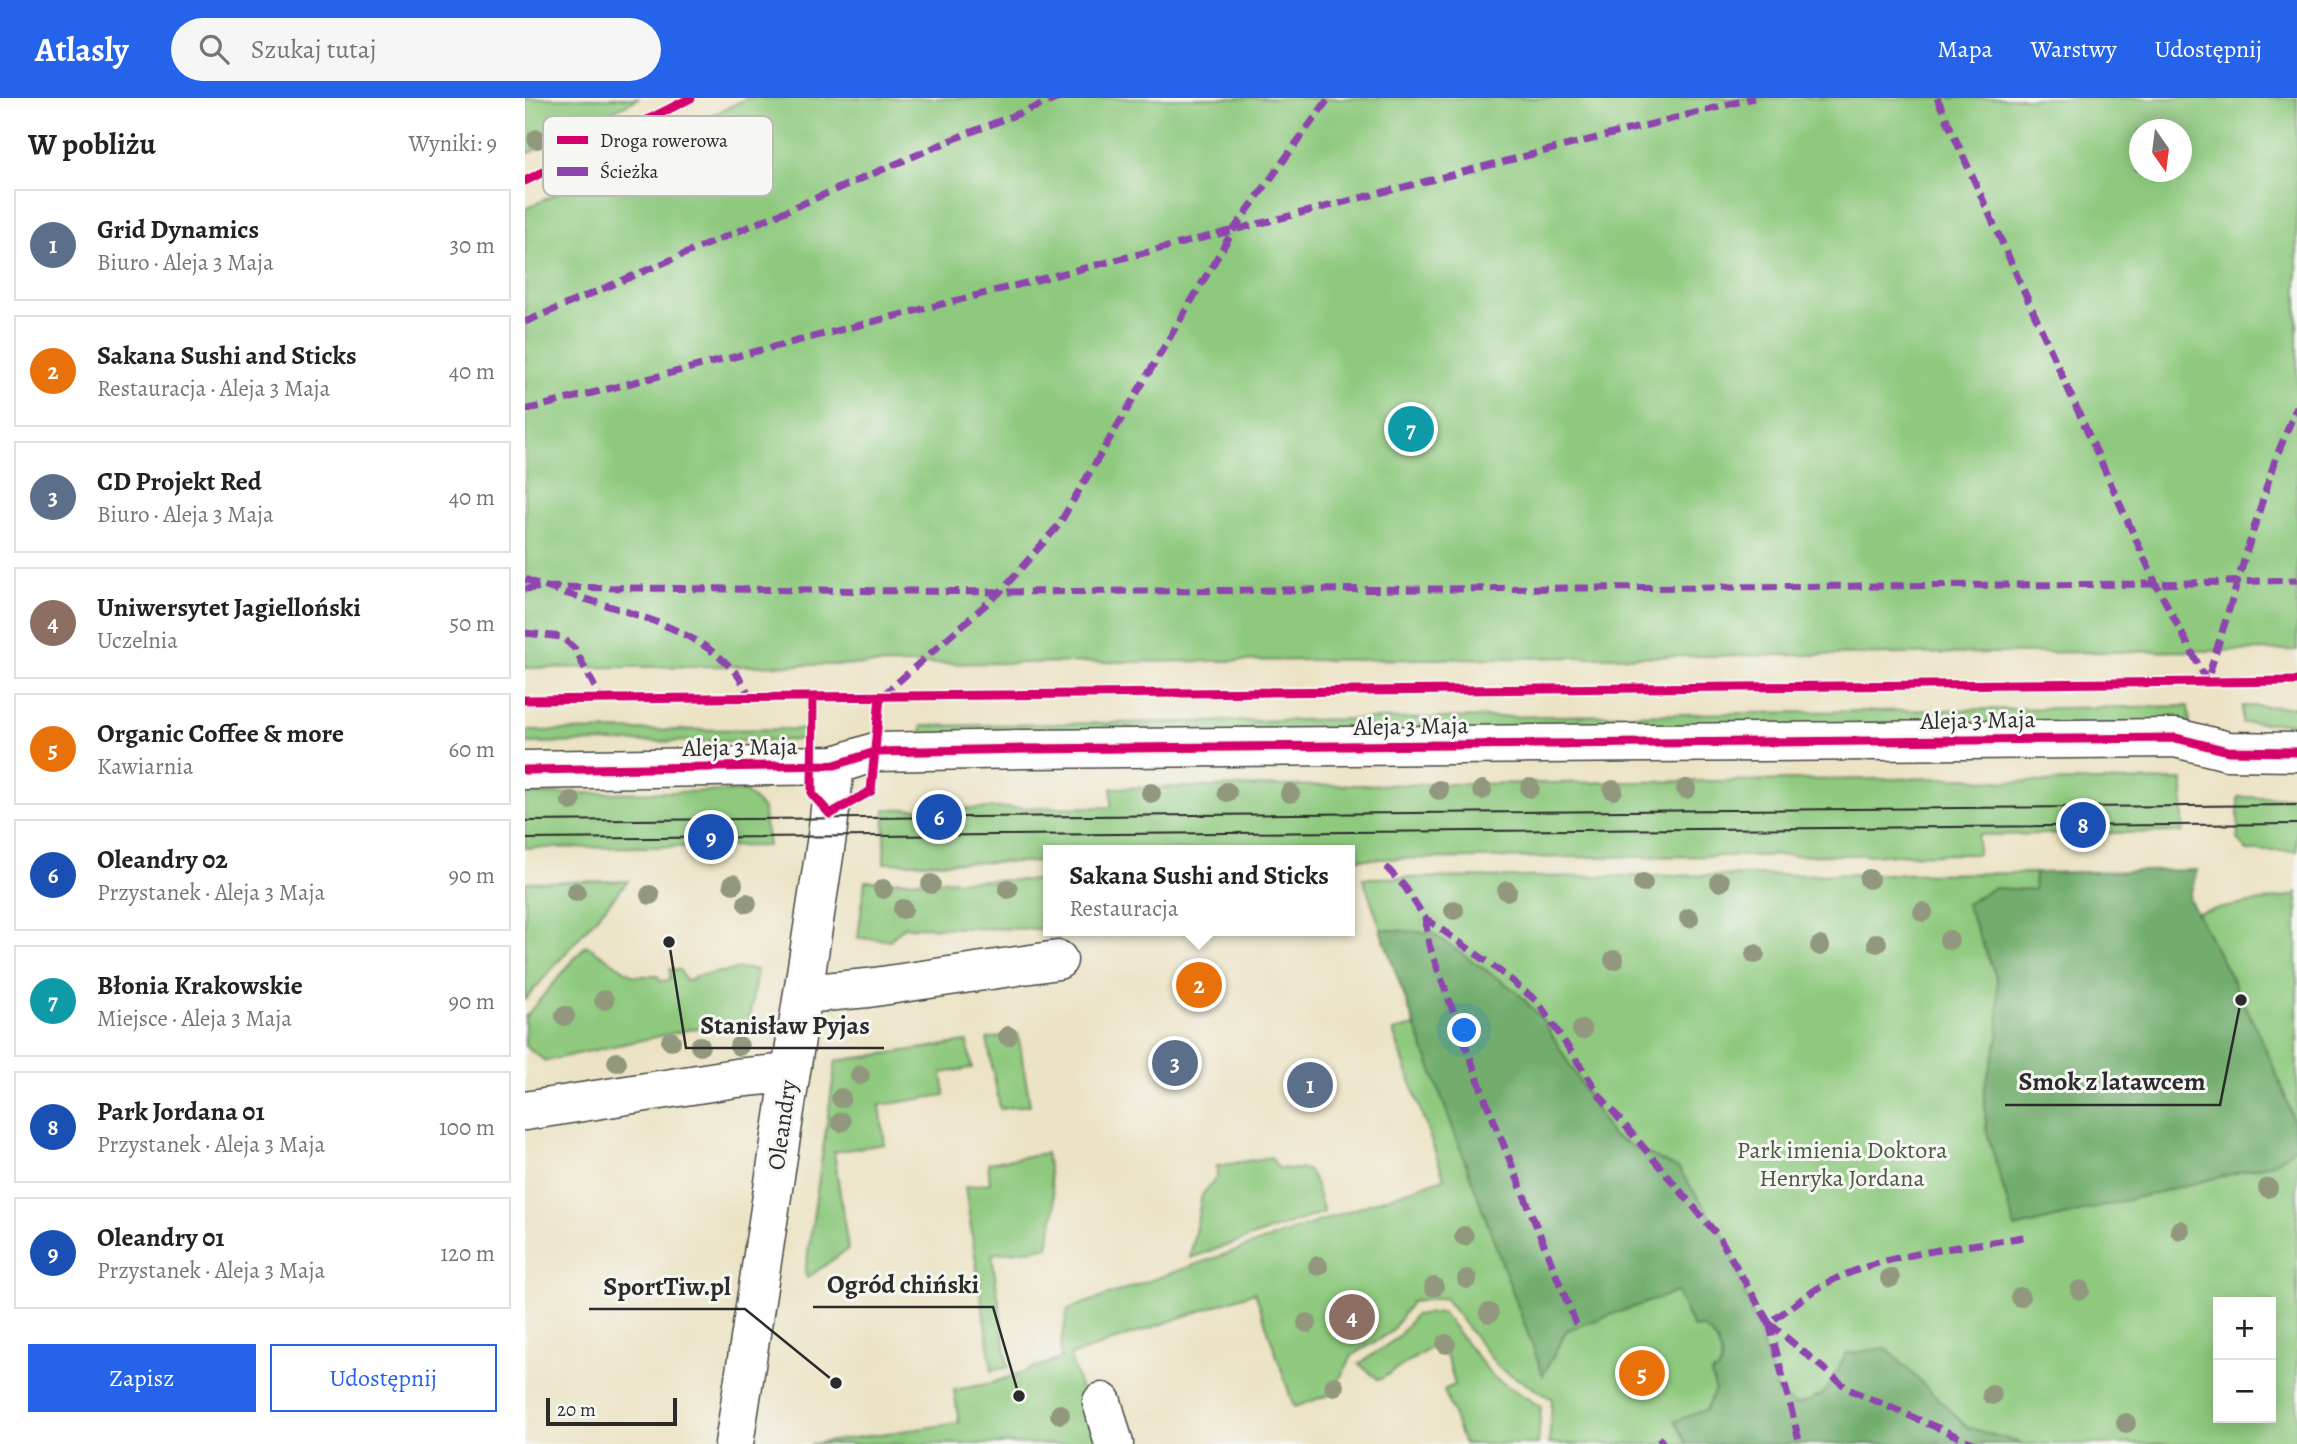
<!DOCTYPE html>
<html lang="pl">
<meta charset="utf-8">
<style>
body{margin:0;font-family:Alegreya,serif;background:#f6f6f6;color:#222}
.controls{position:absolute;right:21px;bottom:21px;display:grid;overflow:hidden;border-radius:0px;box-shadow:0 4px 18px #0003}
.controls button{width:63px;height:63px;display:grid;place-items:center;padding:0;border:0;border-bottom:2px solid #e0e0e0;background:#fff;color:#222;font:35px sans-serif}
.compass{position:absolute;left:1604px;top:21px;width:63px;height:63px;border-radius:50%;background:#fff;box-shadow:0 4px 18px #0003;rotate:166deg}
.scale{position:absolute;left:21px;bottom:18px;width:131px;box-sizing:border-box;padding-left:7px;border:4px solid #2b2b2b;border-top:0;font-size:19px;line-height:24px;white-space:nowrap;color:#2b2b2b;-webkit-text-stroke:5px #f6f6f2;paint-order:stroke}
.you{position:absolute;left:940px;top:933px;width:24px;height:24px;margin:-18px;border:5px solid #fff;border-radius:50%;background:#1a73e8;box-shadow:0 0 0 10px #1a73e833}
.badge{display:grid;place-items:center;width:46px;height:46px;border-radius:50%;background:#2563eb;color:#fff;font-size:23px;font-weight:700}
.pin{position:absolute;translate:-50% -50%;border:4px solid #fff;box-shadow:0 2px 7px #0006}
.popup{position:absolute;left:518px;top:747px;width:312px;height:91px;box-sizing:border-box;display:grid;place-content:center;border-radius:0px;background:#fff;filter:drop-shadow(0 2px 5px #0005);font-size:23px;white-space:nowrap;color:#767676}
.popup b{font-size:26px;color:#222}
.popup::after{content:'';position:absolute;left:50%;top:100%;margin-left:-14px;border:14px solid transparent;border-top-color:#fff}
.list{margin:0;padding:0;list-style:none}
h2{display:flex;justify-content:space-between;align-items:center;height:91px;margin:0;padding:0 28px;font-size:30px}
h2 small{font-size:23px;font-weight:400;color:#767676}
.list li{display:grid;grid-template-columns:46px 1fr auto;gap:21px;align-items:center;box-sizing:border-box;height:112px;margin:0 14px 14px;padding:0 14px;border:2px solid #e0e0e0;border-radius:0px}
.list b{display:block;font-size:26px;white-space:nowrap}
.list p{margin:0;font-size:23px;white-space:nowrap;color:#767676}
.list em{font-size:23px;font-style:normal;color:#767676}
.actions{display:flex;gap:14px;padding:21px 28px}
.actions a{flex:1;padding:16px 0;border:2px solid #2563eb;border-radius:0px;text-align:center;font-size:24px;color:#2563eb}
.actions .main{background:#2563eb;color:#fff}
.icon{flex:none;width:38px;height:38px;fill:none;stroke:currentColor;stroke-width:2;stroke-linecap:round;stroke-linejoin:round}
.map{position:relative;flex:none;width:1772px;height:1346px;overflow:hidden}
header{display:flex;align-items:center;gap:42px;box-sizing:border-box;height:98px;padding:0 35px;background:#2563eb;color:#fff}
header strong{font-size:33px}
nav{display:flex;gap:38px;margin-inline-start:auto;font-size:24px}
.search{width:490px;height:63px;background:#f6f6f6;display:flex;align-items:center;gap:18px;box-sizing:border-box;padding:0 24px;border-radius:38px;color:#767676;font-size:26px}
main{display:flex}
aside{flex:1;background:#fff}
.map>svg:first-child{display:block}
.green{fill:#8ec97e;stroke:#5c7a54;stroke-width:2;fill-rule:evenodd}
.forest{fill:#72ad6d;stroke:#4e6c4c;stroke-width:2}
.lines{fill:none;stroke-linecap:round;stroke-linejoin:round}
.minor-casing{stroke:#484742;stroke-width:41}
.minor{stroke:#fff;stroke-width:38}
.tram{stroke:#2b2b2b;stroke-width:2}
.quiet{stroke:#8e44ad;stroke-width:7;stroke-dasharray:14 7;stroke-linecap:butt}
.cycleway-casing{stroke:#f6f6f2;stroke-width:13}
.cycleway{stroke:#d6006c;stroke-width:9}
.tree{fill:#92987e}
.labels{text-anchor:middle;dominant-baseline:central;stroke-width:6;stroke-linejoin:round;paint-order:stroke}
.street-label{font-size:24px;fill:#2b2b2b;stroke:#f6f6f2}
.park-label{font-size:24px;fill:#495a44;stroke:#f6f6f2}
.key{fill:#f6f6f2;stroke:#b9b9b6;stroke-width:2}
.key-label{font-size:19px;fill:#2b2b2b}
.leader{fill:none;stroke:#2b2b2b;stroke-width:2.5}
.callout-dot{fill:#2b2b2b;stroke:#f6f6f2;stroke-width:2.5}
.callout-label{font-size:26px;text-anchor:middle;font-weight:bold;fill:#2b2b2b;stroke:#f6f6f2;stroke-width:6;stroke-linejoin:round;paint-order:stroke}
</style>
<header>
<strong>Atlasly</strong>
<div class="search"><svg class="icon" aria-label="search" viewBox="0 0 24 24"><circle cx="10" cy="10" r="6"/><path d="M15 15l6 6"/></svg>Szukaj tutaj</div>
<nav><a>Mapa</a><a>Warstwy</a><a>Udostępnij</a></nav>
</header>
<main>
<aside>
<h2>W pobliżu<small>Wyniki: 9</small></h2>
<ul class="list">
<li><span class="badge" style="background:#5c6f8a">1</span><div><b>Grid Dynamics</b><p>Biuro · Aleja 3 Maja</p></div><em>30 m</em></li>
<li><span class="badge" style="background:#e8710a">2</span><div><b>Sakana Sushi and Sticks</b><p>Restauracja · Aleja 3 Maja</p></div><em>40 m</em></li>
<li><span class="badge" style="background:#5c6f8a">3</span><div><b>CD Projekt Red</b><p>Biuro · Aleja 3 Maja</p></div><em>40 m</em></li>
<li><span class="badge" style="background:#8d6e63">4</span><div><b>Uniwersytet Jagielloński</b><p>Uczelnia</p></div><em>50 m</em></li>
<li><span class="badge" style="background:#e8710a">5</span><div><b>Organic Coffee &amp; more</b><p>Kawiarnia</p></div><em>60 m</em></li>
<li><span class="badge" style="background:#1a4fb4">6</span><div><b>Oleandry 02</b><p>Przystanek · Aleja 3 Maja</p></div><em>90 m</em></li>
<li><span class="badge" style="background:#0f9aa8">7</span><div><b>Błonia Krakowskie</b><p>Miejsce · Aleja 3 Maja</p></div><em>90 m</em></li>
<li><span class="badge" style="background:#1a4fb4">8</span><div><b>Park Jordana 01</b><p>Przystanek · Aleja 3 Maja</p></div><em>100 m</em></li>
<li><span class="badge" style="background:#1a4fb4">9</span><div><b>Oleandry 01</b><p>Przystanek · Aleja 3 Maja</p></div><em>120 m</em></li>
</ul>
<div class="actions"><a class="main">Zapisz</a><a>Udostępnij</a></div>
</aside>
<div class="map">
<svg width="1772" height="1346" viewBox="0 0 1772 1346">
<rect width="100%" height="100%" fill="#f6f6f2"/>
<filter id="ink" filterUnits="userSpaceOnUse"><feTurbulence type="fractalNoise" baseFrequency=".0143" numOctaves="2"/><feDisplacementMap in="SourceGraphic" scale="14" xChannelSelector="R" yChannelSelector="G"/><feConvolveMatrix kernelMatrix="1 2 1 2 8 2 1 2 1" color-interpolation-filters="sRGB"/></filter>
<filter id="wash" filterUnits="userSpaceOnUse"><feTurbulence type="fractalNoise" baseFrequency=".00686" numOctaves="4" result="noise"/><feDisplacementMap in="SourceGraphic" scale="28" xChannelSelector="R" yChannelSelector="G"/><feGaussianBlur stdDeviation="1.57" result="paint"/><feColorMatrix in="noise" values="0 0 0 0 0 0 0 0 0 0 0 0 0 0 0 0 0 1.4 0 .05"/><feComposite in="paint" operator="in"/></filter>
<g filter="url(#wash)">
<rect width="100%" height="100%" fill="#ece3c4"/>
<path class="green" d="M0,0h114l-114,57z
M222,0h1550v552l-1772,18v-459zM1615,32h42v42h-42z
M1663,608l2,17 -1270,18 2,-15z
M1717,608l55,1v16h-55z
M278,631v11l-278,3v-12z
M1438,680l44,4 176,-2v52l-205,3v19l-628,5 -1,-9h-300l-1,12 -164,1 1,-54 226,-2 1,-19z
M220,693l18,18 5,37 -243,2v-54z
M1713,699h59v54h-50l-9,-12z
M1510,775v16l159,24 102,-18 1,-4v553h-748l3,-45 -53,-31 -55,-70 -33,4 -20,30 -39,24 -20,38 -38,13 -39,-115 -185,64 28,88h-288l149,-21 -5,-33 38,-7 70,-25 -2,-8 8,-41 376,-131 -51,-147 22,-5 -52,-148zM1693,1204h53v116h-53z
M523,782v47l-3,2 -141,-2 -14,13 -32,-2 7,-57z
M103,783l-103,119v-118z
M61,847l48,31h24l2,5 10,-1v-11l10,1 5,10 9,-1v-3c20,-1 44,-10 63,-6l-10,63 -50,-5 -152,33 -20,-15v-29z
M493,936l12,71 -30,4 -13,-70z
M442,944l5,26 -30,5 3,22 -65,10 5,39 -51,8 14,97 -41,29 -2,-5 31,-212z
M521,1055l9,53 -7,41 -56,7 16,113 -16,4 -27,-184 25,-4 -2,-20z
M746,1059l7,11 29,2 6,7 11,35 -134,46 12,-63 15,-18v-11z
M917,1214l51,65 48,30 -3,37h-74l-20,-54 11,-6 -13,-43 -63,39 -20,-16 38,-26 18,-23z"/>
<path class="forest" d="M1672,772l-8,29c25,45 108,198 107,243 -4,13 -17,18 -28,23l-253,63 -29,-99 -2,-39 15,-55 -2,-56 -31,-75 27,-16 41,2 1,-17z
M855,831l52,4 84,58 27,29 69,116 67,33 49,73 51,153 16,10c35,-7 36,-23 51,-51l40,-6 81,79 57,17h-337l-12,-23 31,-11 9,-21 -4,-16 8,-3c7,-17 -3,-34 -17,-43l-9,1 -16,-36 -110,38 -24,45z"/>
</g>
<g filter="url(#ink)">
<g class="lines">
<g class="minor-casing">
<path id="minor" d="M0,672l310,-5 40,-13 151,-3 1150,-11 52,13 69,1
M278,896l65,-6 190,-28
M0,1013l211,-33 54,-5
M577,1304l12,42
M209,1346l93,-608 8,-71"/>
</g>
<use href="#minor" class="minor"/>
<path class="tram" d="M0,723l1772,-16
M0,741l1772,-15"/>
<path class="quiet" d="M1412,0l219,486 51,97 67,-218 23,-57
M0,224l441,-188 93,-36
M0,312l1229,-312
M0,481c65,27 160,37 209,92 7,7 11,18 17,27
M0,491l19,-2 456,5 1156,-8 141,-4
M0,535l37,4 13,12 26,50
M357,598l118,-104 58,-66 176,-297 95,-131
M861,769l19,20 20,31 67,47 46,37 63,95 118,140 50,86c20,-14 41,-32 62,-42 62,-30 132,-33 198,-45
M900,820l4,27 57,156 92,228
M1244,1225l79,66 127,55
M1244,1225l31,121
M1134,1339l4,7"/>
<g class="cycleway-casing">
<path id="cycleway" d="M0,83l166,-83
M288,600l-1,96 18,20 41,-23 9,-94
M0,602l1772,-19
M0,672l310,-5 40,-13 151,-3 1150,-11 52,13 69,1"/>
</g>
<use href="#cycleway" class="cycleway"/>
</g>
<g class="tree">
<circle cx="43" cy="26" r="10"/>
<circle cx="12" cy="41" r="10"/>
<circle cx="1005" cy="690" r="10"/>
<circle cx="1161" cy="691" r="10"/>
<circle cx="914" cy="692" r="10"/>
<circle cx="957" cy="692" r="10"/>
<circle cx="1088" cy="692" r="10"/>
<circle cx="702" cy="694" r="10"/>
<circle cx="626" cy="695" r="10"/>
<circle cx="765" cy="695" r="10"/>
<circle cx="46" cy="703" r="10"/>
<circle cx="1344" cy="781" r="10"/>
<circle cx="1195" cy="784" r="10"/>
<circle cx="1118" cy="785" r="10"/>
<circle cx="208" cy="786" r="10"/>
<circle cx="406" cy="786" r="10"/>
<circle cx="358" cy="791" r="10"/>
<circle cx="483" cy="791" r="10"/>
<circle cx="982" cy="793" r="10"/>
<circle cx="51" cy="794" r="10"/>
<circle cx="125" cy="797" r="10"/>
<circle cx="222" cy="805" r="10"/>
<circle cx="378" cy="811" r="10"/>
<circle cx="929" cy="812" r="10"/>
<circle cx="1398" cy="814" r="10"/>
<circle cx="1164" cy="820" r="10"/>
<circle cx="1424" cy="842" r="10"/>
<circle cx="1352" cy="845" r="10"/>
<circle cx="1295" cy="848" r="10"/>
<circle cx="1230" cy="856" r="10"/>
<circle cx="1089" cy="862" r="10"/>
<circle cx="79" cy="902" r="10"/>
<circle cx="40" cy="918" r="10"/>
<circle cx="1057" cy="932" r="10"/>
<circle cx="483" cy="938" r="10"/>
<circle cx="146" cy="943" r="10"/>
<circle cx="175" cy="948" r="10"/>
<circle cx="214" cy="948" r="10"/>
<circle cx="92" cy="964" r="10"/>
<circle cx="335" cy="977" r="10"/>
<circle cx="316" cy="1000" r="10"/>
<circle cx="316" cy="1024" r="10"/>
<circle cx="1743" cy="1090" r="10"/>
<circle cx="1655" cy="1132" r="10"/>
<circle cx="939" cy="1138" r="10"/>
<circle cx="793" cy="1168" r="10"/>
<circle cx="1365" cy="1180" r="10"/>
<circle cx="942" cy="1181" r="10"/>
<circle cx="909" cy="1189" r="10"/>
<circle cx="1555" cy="1192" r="10"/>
<circle cx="1495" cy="1199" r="10"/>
<circle cx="964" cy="1215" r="10"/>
<circle cx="782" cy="1225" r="10"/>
<circle cx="921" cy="1246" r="10"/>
<circle cx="809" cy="1288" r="10"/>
<circle cx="1467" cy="1297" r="10"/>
<circle cx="535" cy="1316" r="10"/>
<circle cx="1601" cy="1325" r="10"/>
</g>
</g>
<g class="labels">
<g class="street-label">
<text transform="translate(1453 622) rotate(-1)">Aleja 3 Maja</text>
<text transform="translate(886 628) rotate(-1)">Aleja 3 Maja</text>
<text transform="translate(215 649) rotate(-1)">Aleja 3 Maja</text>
<text transform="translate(257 1027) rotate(-82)">Oleandry</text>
</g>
<g class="park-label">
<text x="1317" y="1052">Park imienia Doktora<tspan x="1317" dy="28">Henryka Jordana</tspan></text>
</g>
</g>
<rect x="18" y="18" width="230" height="80" rx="10" class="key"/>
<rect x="32" y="38" width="31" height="8" fill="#d6006c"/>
<rect x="32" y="69" width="31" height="9" fill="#8e44ad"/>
<g class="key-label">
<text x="75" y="49">Droga rowerowa</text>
<text x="75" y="80">Ścieżka</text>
</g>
<path class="leader" d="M144 844L161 950H359M1716 902L1695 1007H1480M494 1298L468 1209H288M311 1285L220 1211H64"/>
<g class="callout-dot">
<circle cx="144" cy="844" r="7"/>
<circle cx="1716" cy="902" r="7"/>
<circle cx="494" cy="1298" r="7"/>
<circle cx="311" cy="1285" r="7"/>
</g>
<g class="callout-label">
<text x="260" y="936">Stanisław Pyjas</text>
<text x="1587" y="992">Smok z latawcem</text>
<text x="378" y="1195">Ogród chiński</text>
<text x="142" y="1197">SportTiw.pl</text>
</g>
</svg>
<div class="controls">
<button>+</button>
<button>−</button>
</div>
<svg class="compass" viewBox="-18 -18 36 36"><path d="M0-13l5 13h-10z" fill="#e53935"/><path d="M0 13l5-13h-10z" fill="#767676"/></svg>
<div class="scale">20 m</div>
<div class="you"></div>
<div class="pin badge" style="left:785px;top:987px;background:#5c6f8a">1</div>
<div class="pin badge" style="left:674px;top:887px;background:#e8710a">2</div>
<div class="popup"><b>Sakana Sushi and Sticks</b>Restauracja</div>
<div class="pin badge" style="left:650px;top:965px;background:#5c6f8a">3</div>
<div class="pin badge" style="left:827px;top:1219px;background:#8d6e63">4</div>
<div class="pin badge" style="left:1117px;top:1275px;background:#e8710a">5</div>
<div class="pin badge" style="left:414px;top:719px;background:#1a4fb4">6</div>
<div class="pin badge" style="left:886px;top:331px;background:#0f9aa8">7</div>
<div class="pin badge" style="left:1558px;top:727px;background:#1a4fb4">8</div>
<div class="pin badge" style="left:186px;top:739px;background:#1a4fb4">9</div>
</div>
</main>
